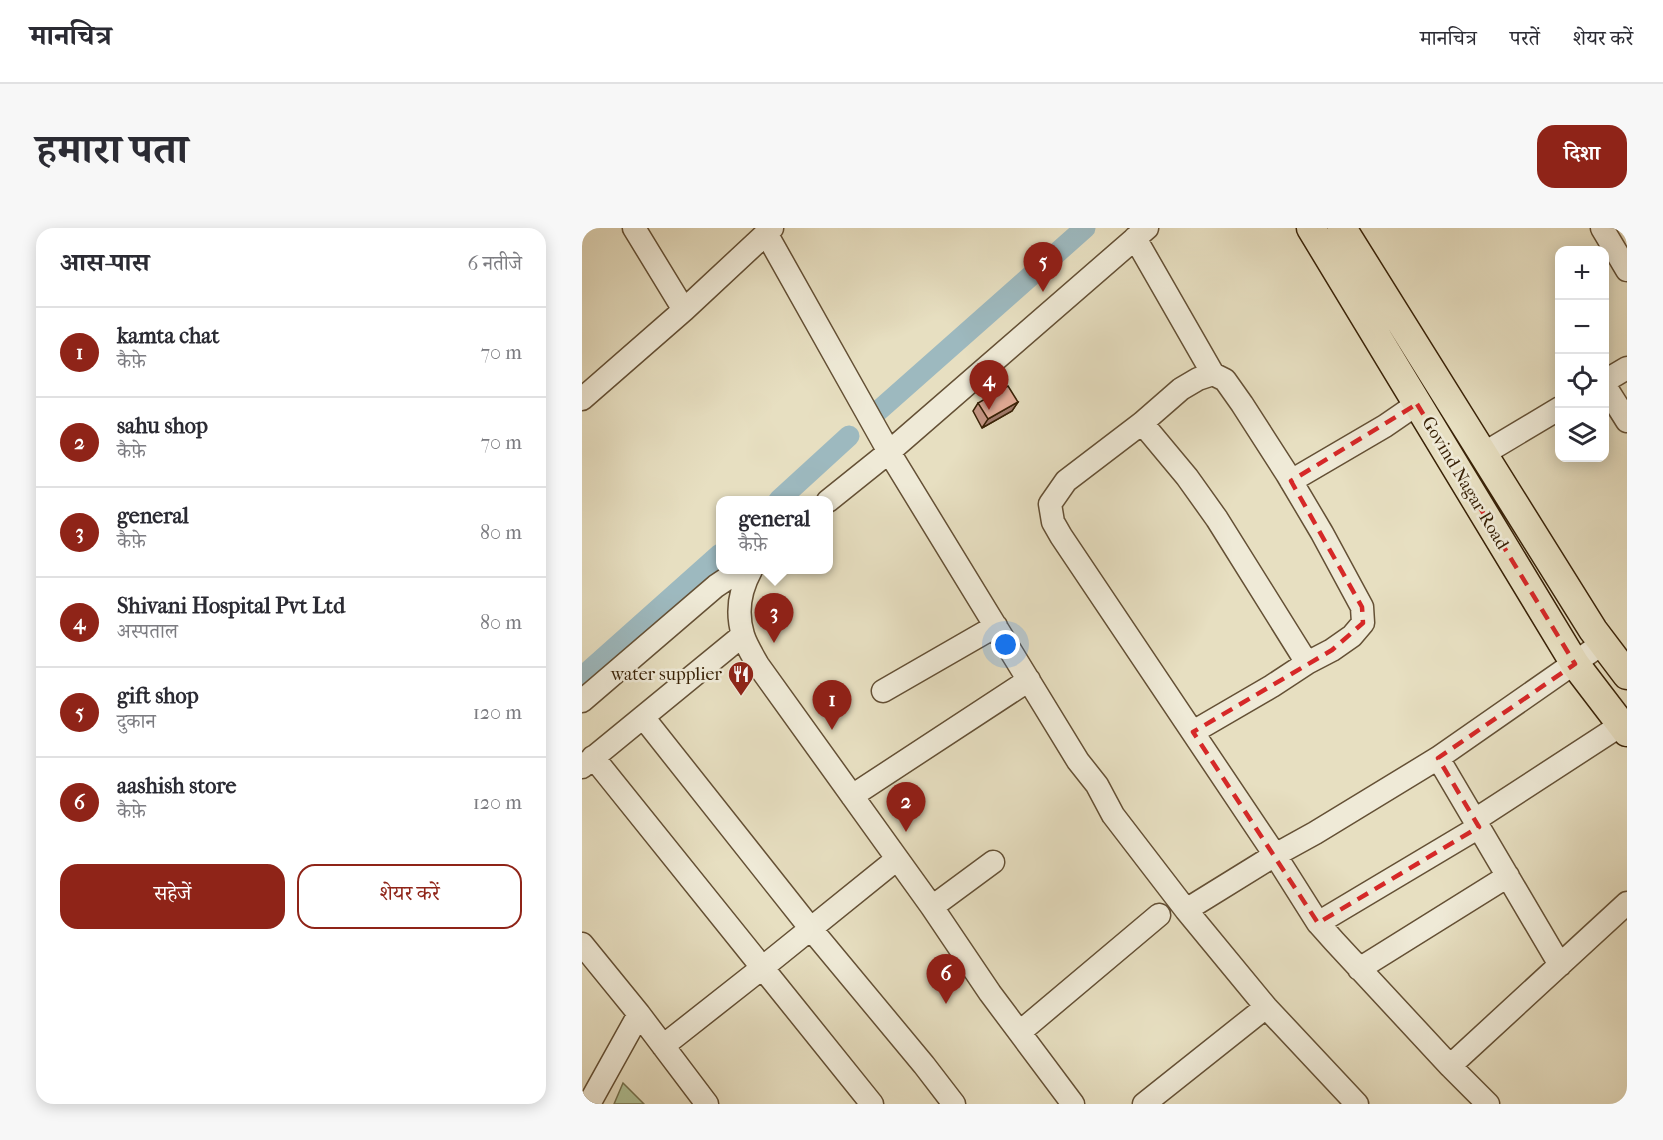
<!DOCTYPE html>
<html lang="hi">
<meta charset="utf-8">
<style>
body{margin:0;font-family:"IM FELL French Canon","Noto Serif Devanagari",serif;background:#f7f7f7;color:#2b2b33}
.controls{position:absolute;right:18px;top:18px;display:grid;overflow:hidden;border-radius:12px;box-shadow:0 3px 15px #0003}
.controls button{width:54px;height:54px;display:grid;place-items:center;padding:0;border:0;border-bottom:2px solid #e1e1e2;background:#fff;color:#2b2b33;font:30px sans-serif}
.you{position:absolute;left:424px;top:417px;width:21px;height:21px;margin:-15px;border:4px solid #fff;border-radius:50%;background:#1a73e8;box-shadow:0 0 0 9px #1a73e833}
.badge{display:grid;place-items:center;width:39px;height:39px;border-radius:50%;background:#8f2418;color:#fff;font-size:20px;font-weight:700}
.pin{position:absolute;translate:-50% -50px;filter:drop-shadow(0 2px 3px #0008)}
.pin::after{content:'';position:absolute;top:32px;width:21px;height:18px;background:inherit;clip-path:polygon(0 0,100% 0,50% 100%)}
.popup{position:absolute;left:134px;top:268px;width:117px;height:78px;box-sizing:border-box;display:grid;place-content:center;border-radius:12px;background:#fff;filter:drop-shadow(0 2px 4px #0005);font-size:20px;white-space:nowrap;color:#7c7c81}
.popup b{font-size:22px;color:#2b2b33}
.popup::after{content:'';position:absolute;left:50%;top:100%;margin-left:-12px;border:12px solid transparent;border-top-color:#fff}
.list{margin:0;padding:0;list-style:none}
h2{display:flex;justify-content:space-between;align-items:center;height:78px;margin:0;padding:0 24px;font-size:26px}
h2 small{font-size:20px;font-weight:400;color:#7c7c81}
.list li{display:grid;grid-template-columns:39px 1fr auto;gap:18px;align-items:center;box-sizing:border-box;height:90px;padding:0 24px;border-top:2px solid #e1e1e2}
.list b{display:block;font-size:22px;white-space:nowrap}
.list p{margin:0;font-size:20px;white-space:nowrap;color:#7c7c81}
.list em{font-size:20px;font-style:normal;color:#7c7c81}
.actions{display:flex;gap:12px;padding:18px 24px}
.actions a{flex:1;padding:14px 0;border:2px solid #8f2418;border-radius:18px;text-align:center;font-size:21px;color:#8f2418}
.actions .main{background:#8f2418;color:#fff}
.icon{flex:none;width:33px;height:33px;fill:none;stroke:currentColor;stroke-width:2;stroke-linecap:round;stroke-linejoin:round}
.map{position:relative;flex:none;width:1045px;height:876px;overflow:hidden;border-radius:18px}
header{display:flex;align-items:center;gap:36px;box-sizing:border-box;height:84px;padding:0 30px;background:#fff;border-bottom:2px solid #e1e1e2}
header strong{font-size:28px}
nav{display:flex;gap:33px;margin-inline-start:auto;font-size:21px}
.intro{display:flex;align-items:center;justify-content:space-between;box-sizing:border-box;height:144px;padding:0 36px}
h1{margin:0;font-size:42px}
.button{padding:15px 27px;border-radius:18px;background:#8f2418;color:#fff;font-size:21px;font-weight:700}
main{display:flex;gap:36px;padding:0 36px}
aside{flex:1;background:#fff;border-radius:18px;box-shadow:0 3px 15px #0003}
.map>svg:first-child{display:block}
.green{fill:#b1c397;stroke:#74724e;stroke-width:1.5}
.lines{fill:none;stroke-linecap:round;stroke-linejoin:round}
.canal{stroke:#9db9bf;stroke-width:21}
.minor-casing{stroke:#645035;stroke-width:25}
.major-casing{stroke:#382106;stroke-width:31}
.minor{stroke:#efead7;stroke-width:22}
.major{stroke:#e7dfc1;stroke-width:28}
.wall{fill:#c59684;stroke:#382106;stroke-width:1.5}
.shaded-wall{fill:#a07a6c;stroke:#382106;stroke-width:1.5}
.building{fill:#e5ae9a;stroke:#382106;stroke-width:1.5}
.marked{fill:none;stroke:#d62828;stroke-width:4.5;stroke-dasharray:12 8;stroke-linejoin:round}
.labels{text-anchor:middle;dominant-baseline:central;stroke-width:5;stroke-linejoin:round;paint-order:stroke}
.street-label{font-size:18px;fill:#382106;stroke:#efead7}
.poi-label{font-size:18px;fill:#382106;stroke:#efead7;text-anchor:end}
</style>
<header>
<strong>मानचित्र</strong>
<nav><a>मानचित्र</a><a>परतें</a><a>शेयर करें</a></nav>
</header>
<div class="intro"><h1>हमारा पता</h1><a class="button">दिशा</a></div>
<main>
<aside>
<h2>आस-पास<small>6 नतीजे</small></h2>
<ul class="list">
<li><span class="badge">1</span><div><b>kamta chat</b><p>कैफ़े</p></div><em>70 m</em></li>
<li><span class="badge">2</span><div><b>sahu shop</b><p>कैफ़े</p></div><em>70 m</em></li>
<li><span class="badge">3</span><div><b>general</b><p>कैफ़े</p></div><em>80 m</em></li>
<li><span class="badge">4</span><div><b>Shivani Hospital Pvt Ltd</b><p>अस्पताल</p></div><em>80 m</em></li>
<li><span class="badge">5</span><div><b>gift shop</b><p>दुकान</p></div><em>120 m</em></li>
<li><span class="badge">6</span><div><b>aashish store</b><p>कैफ़े</p></div><em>120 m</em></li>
</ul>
<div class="actions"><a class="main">सहेजें</a><a>शेयर करें</a></div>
</aside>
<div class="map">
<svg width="1045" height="876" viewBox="0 0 1045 876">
<rect width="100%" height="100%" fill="#e7dfc1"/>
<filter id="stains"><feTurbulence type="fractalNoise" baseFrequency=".00333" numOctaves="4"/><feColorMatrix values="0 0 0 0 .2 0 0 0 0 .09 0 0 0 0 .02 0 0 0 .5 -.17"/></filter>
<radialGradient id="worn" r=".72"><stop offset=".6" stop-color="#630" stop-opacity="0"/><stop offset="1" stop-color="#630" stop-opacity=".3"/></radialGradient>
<path class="green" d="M41,855l21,21h-30z"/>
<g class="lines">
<path class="canal" d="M295,184l208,-184
M197,272l70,-64
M0,449l138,-123"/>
<g class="minor-casing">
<path id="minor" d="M52,0l50,82
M1020,0l25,42
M184,5l123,219 189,309 19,24 16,30 73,95 80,97 91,97
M553,10l78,136 12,6 17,24 45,70 35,59 40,74 1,16 -11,13 -20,14 -25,13 -35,23 -79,46
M631,146l-15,5 -17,10 -39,34 -76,58 -16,23 3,18 8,14 214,319 40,-22 123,-75 165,-115
M1023,153l22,-13
M1023,158l22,35
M0,171l102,-89 88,-82
M560,195l45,54 30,42 90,144
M901,226l77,-46
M709,253l94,-55 32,-22
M246,273l61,-49 258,-224
M169,342c-11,20 -15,42 -8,65 3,10 10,21 15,30l174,242 58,86 83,111
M301,463l113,-65
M0,473l134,-115 24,-16
M61,489l168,212 113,136 30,39
M11,529l279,347
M856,530l122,207
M0,539l161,-132
M270,568l177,-116
M893,592l146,-95
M350,679l61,-45
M604,682l89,-55 43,68 16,18 116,125 38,38
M736,695l161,-96
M0,716l57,70 68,90
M777,741l149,-93
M438,804l139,-117
M81,818l99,-78 135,-109
M868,838l177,-163
M7,876l50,-90
M562,876l122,-97"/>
</g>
<g class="major-casing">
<path id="major" d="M729,0l264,436 52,68
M760,0l251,402 34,45"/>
</g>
<use href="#minor" class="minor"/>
<use href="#major" class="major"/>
</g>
<path class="wall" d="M436,174l-6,9 -30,17 -9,-17 5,-8z"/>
<path class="shaded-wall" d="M436,174l-6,9 -30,17 6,-9z"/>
<path class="building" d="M426,158l10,16 -30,17 -10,-16z"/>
<path class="marked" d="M835,176l158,260 -137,94 41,69 -161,96 -125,-191 139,-82 31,-27 -1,-16 -71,-126z"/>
<defs>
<g id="restaurant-pin" transform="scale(1.35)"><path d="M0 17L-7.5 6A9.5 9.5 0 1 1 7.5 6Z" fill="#8f2418" stroke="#efead7"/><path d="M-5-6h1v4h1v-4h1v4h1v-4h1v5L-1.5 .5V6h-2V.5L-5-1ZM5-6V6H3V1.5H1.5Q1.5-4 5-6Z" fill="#fff"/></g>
</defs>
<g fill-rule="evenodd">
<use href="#restaurant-pin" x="159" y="446"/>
</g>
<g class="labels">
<g class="street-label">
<text transform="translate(883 255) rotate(59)">Govind Nagar Road</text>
</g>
<g class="poi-label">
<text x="140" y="446">water supplier</text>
</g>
</g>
<rect width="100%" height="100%" filter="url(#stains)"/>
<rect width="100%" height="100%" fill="url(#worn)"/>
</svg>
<div class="controls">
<button>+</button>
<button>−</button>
<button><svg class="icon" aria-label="locate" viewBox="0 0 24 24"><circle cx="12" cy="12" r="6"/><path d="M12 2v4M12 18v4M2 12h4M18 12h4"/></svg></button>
<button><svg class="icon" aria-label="layers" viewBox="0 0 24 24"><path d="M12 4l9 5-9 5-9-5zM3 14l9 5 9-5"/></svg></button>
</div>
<div class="you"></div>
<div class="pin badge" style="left:250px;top:502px">1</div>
<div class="pin badge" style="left:324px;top:604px">2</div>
<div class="pin badge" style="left:192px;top:415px">3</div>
<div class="popup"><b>general</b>कैफ़े</div>
<div class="pin badge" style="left:407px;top:182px">4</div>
<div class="pin badge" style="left:461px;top:64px">5</div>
<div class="pin badge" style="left:364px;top:776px">6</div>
</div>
</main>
